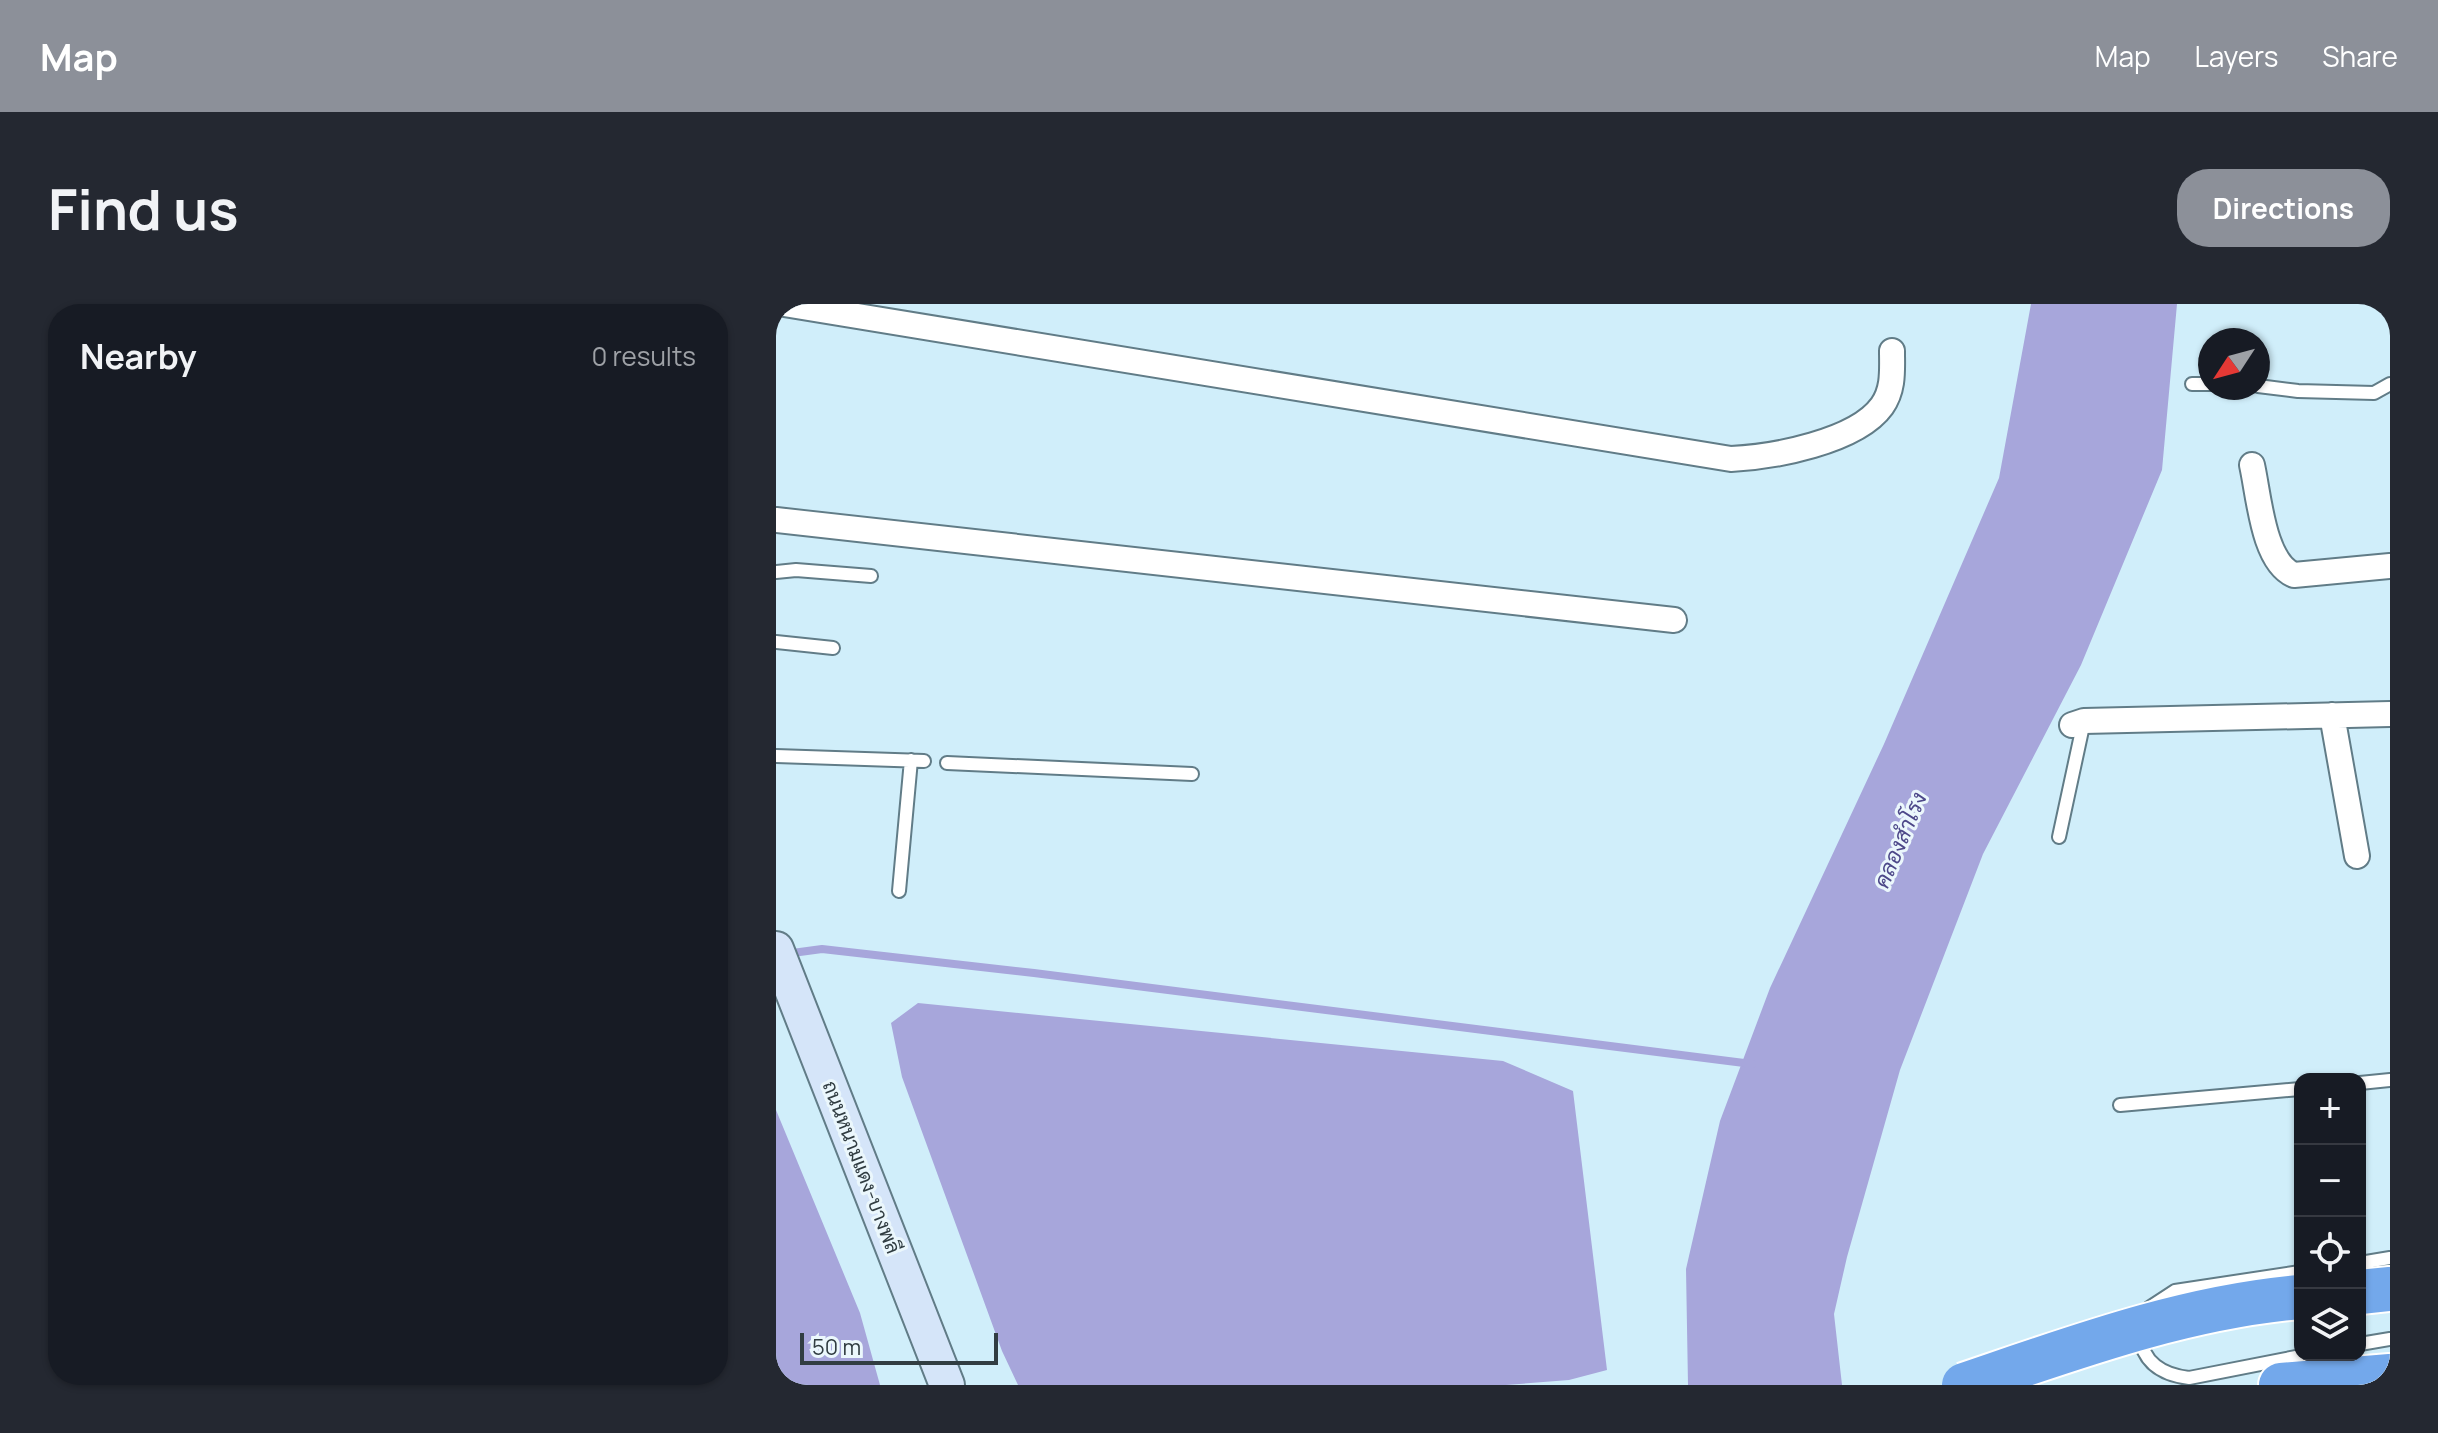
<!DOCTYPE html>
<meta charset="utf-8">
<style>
body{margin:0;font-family:Manrope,Sarabun,sans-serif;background:#242831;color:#f1f3f6}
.controls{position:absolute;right:24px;bottom:24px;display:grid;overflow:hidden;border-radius:16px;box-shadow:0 2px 6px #0004}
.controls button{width:72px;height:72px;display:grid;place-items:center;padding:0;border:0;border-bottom:2px solid #363941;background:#171b24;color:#f1f3f6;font:40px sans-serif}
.compass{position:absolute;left:1422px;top:24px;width:72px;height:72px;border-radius:50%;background:#171b24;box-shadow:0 2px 6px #0004;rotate:234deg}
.scale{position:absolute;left:24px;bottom:20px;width:198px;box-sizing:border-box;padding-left:8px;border:4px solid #313d42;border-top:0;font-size:22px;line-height:28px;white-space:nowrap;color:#313d42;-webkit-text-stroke:6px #ebf7fc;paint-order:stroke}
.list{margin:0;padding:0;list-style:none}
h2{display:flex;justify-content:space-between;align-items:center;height:104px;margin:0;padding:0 32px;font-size:34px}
h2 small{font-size:26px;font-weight:400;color:#9ea1a6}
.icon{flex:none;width:44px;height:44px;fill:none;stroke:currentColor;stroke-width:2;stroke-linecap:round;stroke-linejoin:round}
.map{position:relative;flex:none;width:1614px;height:1081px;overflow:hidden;border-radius:32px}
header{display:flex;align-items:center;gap:48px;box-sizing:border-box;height:112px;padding:0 40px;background:#8c9099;color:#fff}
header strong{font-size:38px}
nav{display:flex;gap:44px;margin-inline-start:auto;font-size:28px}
.intro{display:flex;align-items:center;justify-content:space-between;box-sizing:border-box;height:192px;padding:0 48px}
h1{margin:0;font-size:56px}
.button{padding:20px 36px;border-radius:32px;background:#8c9099;color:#fff;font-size:28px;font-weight:700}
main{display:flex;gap:48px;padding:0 48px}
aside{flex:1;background:#171b24;border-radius:32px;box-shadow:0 2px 6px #0004}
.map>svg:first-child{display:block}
.water{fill:#a7a6db}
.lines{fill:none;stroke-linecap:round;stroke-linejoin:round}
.stream{stroke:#a7a6db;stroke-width:8}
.service-casing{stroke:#617c87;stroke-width:16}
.minor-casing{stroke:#617c87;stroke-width:28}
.secondary-casing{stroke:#617c87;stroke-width:38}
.motorway-casing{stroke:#fff;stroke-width:48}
.service{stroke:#fff;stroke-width:12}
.minor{stroke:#fff;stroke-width:24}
.secondary{stroke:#d5e5f9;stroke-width:34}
.motorway{stroke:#73a8eb;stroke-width:44}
.motorway-bridge-casing{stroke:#fff;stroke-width:48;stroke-linecap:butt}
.motorway-bridge{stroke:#73a8eb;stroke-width:44}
.labels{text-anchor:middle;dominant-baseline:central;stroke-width:6;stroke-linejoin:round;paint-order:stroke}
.street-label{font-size:20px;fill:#313d42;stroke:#ebf7fc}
.water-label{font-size:22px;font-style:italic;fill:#4d4889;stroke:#ebf7fc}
</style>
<header>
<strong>Map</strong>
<nav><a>Map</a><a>Layers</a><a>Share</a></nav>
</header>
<div class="intro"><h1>Find us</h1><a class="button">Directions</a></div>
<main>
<aside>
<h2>Nearby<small>0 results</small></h2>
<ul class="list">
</ul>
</aside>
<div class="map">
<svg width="1614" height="1081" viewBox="0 0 1614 1081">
<rect width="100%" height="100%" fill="#d0eefa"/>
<path class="water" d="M1255,0h146l-15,166 -81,195 -98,189 -83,216 -53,187 -13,57 8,71h-154l-2,-116 34,-148 50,-133 114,-244 115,-266z
M142,699l585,58 70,30 34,279 -38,10 -63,5h-488l-16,-34 -100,-274 -11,-54z
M0,806l84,203 20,72h-104z"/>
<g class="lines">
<path class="stream" d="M9,650l37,-5 212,24 718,91"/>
<g class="service-casing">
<path id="service" d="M1416,80h18
M1482,82l40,5 76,2 16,-9
M0,268l20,-2 75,6
M0,338l57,6
M0,452l148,5
M171,459l245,11
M1283,533l25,-116
M123,587l12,-131
M1584,779l30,-3
M1344,801l180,-16
M1584,959l30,-5
M1373,1004l26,-17 125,-19
M1363,1030c4,29 23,41 50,44l117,-23
M1584,1040l30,-5"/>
</g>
<g class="minor-casing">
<path id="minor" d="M8,0l947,155c42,-2 125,-17 151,-53 12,-17 10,-36 10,-55
M1476,161c7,31 11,97 42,110l96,-9
M0,216l898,100
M1556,411l25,141
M1296,421l12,-4 306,-7"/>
</g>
<g class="secondary-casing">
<path id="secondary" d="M0,645l171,436"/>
</g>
<g class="motorway-casing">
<path id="motorway" d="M1584,988l30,-3
M1505,1081l109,-9"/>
</g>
<use href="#service" class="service"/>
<use href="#minor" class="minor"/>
<use href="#secondary" class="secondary"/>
<use href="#motorway" class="motorway"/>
<g class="motorway-bridge-casing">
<path id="motorway-bridge" d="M1188,1081c109,-37 220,-78 336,-88"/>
</g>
<use href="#motorway-bridge" class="motorway-bridge"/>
</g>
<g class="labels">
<g class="street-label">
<text transform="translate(86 863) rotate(69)">ถนนหนามแดง-บางพลี</text>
</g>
<g class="water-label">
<text transform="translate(1124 536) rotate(-67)">คลองสำโรง</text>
</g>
</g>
</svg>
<div class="controls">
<button>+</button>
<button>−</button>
<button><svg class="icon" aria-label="locate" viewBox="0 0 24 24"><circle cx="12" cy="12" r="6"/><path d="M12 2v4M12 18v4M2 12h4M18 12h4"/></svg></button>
<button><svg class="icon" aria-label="layers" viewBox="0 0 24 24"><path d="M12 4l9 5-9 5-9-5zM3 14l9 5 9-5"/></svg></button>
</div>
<svg class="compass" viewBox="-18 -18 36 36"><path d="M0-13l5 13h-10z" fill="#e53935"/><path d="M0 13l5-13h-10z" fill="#9ea1a6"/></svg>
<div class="scale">50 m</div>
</div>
</main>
